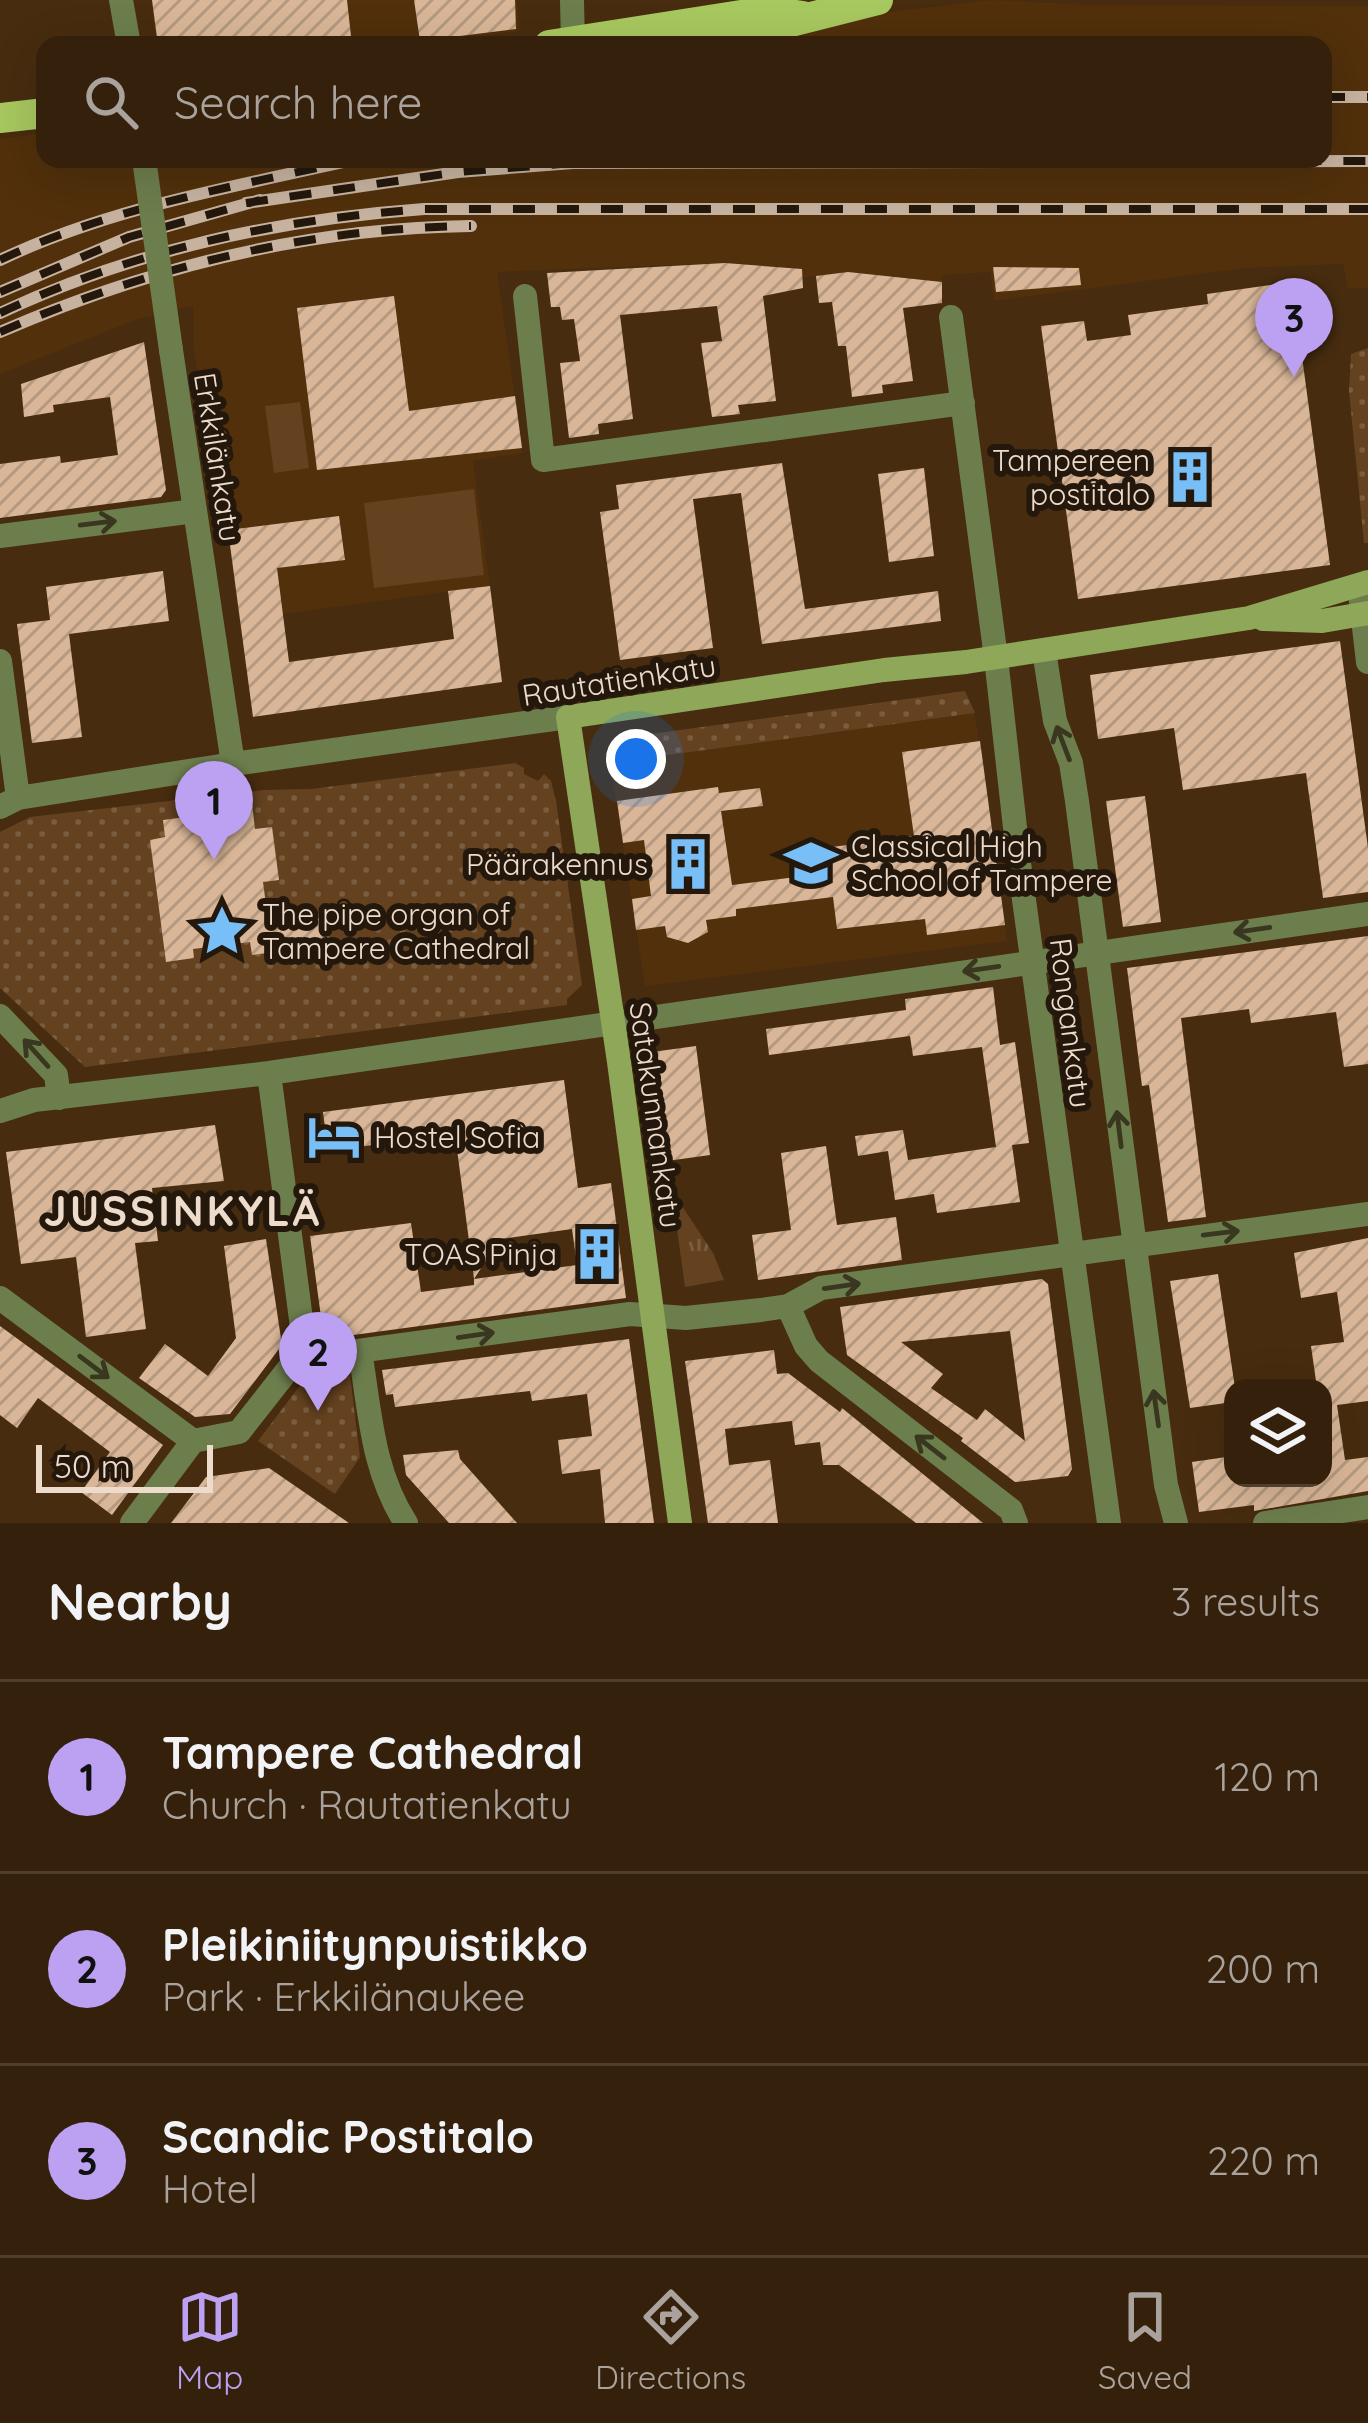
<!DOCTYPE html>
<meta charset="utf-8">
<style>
body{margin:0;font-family:Quicksand,sans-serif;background:#3d2914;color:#f1f3f6}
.controls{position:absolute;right:36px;bottom:36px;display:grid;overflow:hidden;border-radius:24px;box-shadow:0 12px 48px #0002}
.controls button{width:108px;height:108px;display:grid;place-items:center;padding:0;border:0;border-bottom:3px solid #4f3e2c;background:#35210b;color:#f1f3f6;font:60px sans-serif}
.scale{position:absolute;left:36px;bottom:30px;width:177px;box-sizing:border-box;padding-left:12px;border:6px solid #eddbcb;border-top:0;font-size:33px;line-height:42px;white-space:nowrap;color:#eddbcb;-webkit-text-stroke:9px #24180c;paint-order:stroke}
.you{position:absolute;left:636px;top:759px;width:42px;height:42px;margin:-30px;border:9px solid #fff;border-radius:50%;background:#1a73e8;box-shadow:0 0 0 18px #1a73e833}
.badge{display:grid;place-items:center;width:78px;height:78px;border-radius:50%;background:#bca0f2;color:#111;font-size:39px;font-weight:700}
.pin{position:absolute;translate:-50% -99px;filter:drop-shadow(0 3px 6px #0008)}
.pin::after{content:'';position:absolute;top:63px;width:42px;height:36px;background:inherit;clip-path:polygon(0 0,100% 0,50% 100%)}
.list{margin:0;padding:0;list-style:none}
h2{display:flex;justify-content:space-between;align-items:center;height:156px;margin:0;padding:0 48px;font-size:51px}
h2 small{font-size:39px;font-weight:400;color:#aaa39d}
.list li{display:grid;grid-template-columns:78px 1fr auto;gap:36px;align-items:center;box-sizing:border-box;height:192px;padding:0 48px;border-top:3px solid #4f3e2c}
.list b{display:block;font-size:45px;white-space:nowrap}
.list p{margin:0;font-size:39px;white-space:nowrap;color:#aaa39d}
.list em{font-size:39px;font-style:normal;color:#aaa39d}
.icon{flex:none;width:66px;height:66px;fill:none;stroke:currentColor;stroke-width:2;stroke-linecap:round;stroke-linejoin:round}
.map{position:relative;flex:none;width:1368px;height:1523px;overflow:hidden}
.search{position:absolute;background:#35210b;box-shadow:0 12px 48px #0002;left:36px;right:36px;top:36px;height:132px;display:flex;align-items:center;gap:30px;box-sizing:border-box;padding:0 42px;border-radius:24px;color:#aaa39d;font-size:45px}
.sheet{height:732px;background:#35210b}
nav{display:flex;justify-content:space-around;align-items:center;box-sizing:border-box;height:168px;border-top:3px solid #4f3e2c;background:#35210b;font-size:33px;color:#aaa39d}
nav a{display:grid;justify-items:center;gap:6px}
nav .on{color:#bca0f2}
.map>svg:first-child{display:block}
.built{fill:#51300b}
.grass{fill:url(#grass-tufts)}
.park{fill:url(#park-dots)}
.pitch{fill:#644220}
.building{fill:url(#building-hatch);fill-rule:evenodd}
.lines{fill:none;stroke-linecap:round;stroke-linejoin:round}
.minor{stroke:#6d7e4d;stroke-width:24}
.tertiary{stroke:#6d7e4d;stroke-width:24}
.secondary{stroke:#8ea758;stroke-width:24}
.primary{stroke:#a7c75f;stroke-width:30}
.rail-casing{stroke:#c6b29f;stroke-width:12}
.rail{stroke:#24180c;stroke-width:8;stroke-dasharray:22;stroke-linecap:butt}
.tertiary-bridge{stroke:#6d7e4d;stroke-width:24}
.oneway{stroke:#3a3720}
.labels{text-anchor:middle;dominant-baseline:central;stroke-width:12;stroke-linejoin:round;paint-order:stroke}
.street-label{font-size:30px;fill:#eddbcb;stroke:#24180c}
.poi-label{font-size:30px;fill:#eddbcb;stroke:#24180c;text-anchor:end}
.district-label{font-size:42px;font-weight:bold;letter-spacing:3px;fill:#eddbcb;stroke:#24180c}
</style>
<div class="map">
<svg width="1368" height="1523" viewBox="0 0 1368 1523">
<defs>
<pattern id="grass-tufts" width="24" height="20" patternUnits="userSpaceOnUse" patternTransform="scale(3)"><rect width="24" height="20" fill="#644220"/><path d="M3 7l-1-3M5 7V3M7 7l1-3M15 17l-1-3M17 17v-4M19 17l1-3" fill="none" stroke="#7a5d3f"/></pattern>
<pattern id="park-dots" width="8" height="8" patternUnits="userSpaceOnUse" patternTransform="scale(3)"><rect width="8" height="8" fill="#644220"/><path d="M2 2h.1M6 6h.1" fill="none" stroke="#7a5d3f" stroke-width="1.8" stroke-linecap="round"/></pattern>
<pattern id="building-hatch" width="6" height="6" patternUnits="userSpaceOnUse" patternTransform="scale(3)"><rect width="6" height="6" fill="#d9b697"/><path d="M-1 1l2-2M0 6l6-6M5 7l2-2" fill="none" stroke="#b49980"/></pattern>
</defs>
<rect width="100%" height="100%" fill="#472c0f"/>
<path class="built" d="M151,0h366l2,31 -105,14h-258z
M994,0l92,5 282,1v282h-20l-5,-24 -98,4 -251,33 -4,-29 -47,3 -1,7 -94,-10 -46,6 -1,-9 -76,-6 -228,9 26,181 -50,8 17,125 -251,34 -11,-90 6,-11 -4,-36 -15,2 -21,-135 -1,-44 -58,14 -135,54v-235l45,-6v26h1278v-114h-587l152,-33z
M975,713l32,228 -362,45 -35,-223z"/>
<path class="grass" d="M680,1203l33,50 11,27 -39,7 -11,-80z"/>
<path class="park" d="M1368,348v195h-4l-15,-152 2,-37z
M965,691l10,22 -365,50 19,-26z
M515,763l9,5v6l14,7 6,-7 7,7 5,20 26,184 -15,14v6l-482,62 -85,-79v-156l30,-15 235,-27 46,-1z
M350,1375l10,82 -25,37 -77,-53 46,-61z"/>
<path class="pitch" d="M300,402l9,66 -35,5 -9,-67z
M474,489l10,86 -110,13 -10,-85z"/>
<path class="building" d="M152,0h195l5,45h-194z
M414,0h101l1,29 -96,12z
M725,263l77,6 1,19 -40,8 13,105 -38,4 2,9 -28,3 -11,-74 21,-2 -5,-35 -97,9 13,104 -35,5 1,10 -30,4 -9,-75 20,-2 -6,-42 -12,1 -2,-13h-9l-4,-34z
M993,267l86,1 2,17 -85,7z
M848,272l94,10v21l-39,5 10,73 -31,4 1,8 -31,4 -6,-51h-8l-6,-44 -13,1 -3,-27z
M1292,282l38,283 -252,34 -37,-273 43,-5 3,20 44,-6 -3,-20 80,-11 -1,-10z
M394,296l15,115 106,-15 7,52 -205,22 -20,-162z
M144,342l22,148 -5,7 -161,21v-54l60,-8 1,7 57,-8 -8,-58 -57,8 1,7 -30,5 -3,-33z
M782,463l23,146 133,-18 3,30 -179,23 -21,-151 -48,6 20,149 -93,12 -20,-148 19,-3 -3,-24z
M924,468l10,88 -45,6 -11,-88z
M339,516l6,44 -68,8 12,94 165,-23 -6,-48 42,-5 12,96 -249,35 -25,-187z
M163,571l6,50 -100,13 13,103 -50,6 -15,-119 33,-4 -4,-33z
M1340,641l28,207v44l-45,6 -17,-125 -123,17 -9,-62 -76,11 -8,-64z
M980,741l25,184 -78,10 -2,-16 -88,10 -4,-32 -97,12v7l-30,4 2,12 -20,11 -21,-6 -2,-11 -29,4 -4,-31 19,-3 -7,-56 -21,3 -6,-42 101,-14 1,6 41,-5 3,18 -42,5 11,74 96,-12 -3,-25 89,-12 -12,-84z
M251,795l4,34 17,-2 7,53 -16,2 5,38 56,-7 5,26 -47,5v7l-30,4 -2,-13 -57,7 1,9 -28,4 -16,-122 15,-3 -2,-17 60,-8 -1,-13z
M1145,796l16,126 -38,5 -17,-126z
M1368,936v128l-24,3 -8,-55 -85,11 -2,-14 -68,9 25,199 -38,5 -19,-137 -7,1 -15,-118z
M993,987l7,58 15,-3 14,101 -17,2 8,57 -83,11 -3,-19 -39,6 -7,-49 -30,5 -3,-20 48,-6 5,30 88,-13 -14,-100 -69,9 -3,-20 -141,19 -3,-26 140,-19 -1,-11z
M696,1046l14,109 -43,6 -15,-109z
M564,1080l14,108 33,-5 15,115 -302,41 -14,-103 101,-13 10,69 53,-7v-6l103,-14 -5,-36 -72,10 -26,40 -19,-145 -127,17 -5,-39z
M215,1125l9,56 -72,7 6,53 -23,2 11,86 -60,8 -10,-80 -55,7 -15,-112z
M826,1146l11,79 59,-8 6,43 -144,20 -6,-45 39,-5 -10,-77z
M1368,1238v163l-31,4 8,55 23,-3v34l-114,20v-6l-55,7 -7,-50 41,-6v22h90v-90h-6l-6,-42 33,-4 -7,-50 -36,6 -7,-45z
M266,1239l16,106 -52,69 -35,3 -56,-39 26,-34 43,32 28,-38 -12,-92z
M1218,1274l17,114 -2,14 -43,6 -20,-127z
M1042,1279l6,5 24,185 -4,7 -53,6 -54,-41 2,-3 -116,-83 -7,-48zM1010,1331l15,110 -40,-32 -8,11 -46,-32 12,-14 -42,-32z
M0,1326l163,119 -51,70 -31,-23 29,-40 -72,-54 -21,30 -17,-13z
M629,1339l25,184h-49l-5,-54 -38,5 -4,-34 34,-4 -5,-42 -55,7 -2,-10 -135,16 -2,-13 -7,1 -4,-25z
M774,1350l3,24 11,-1 52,39 2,-4 141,115h-67l-77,-58h-16l-3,-23 -25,3 -3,-24 -67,8 4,36 41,-5 8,63h-70l-23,-162z
M458,1450l2,9 57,64h-68l-43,-48 -3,-20z
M269,1468l80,55h-178l35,-46z"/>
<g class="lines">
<path class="minor" d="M572,0l1,45
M525,296l18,164 420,-57
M951,317l45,341
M0,536l195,-25
M1360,593l8,69
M0,661l18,137
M0,807l18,-9 215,-34
M0,1016l56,59 3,23
M269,1073l37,285
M0,1111l34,-11 235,-27 1099,-159
M0,1298l193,143
M788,1306l18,40 13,15 192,149 5,13
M360,1351c10,60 12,120 46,172
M193,1441l46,-9 51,-65 16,-9 324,-44 56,4 75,-8 27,-4 33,-18 547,-74
M132,1523l61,-82
M1265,1523l103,-16"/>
<path class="tertiary" d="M121,0l8,45
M171,350l62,414 335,-47
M1044,651l11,70 16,42 6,38 89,684 10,38
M996,658l23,205 90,660"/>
<path class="secondary" d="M1263,619l59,2 46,-8
M680,1523l-61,-461 -51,-345 316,-47 82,-8 283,-44 119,-36"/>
<path class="primary" d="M549,45l218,-34 36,5
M700,45l178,-45
M0,118l45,-5"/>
<g class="rail-casing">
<path id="rail" d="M1323,97h45
M246,203l212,-31 115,-9 795,-2
M0,260c111,-53 238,-74 357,-101
M0,292l129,-55 131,-37
M0,313c138,-64 274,-93 424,-104h944
M0,332c150,-65 307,-104 471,-106"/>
</g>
<use href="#rail" class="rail"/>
<path class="tertiary-bridge" d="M144,159l27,191"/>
</g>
<defs><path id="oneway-shaft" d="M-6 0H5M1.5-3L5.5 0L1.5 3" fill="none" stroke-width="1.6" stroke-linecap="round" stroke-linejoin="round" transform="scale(3)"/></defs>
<g class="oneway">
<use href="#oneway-shaft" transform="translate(98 523) rotate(-7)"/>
<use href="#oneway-shaft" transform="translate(1063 743) rotate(-111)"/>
<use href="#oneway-shaft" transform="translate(1252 930) rotate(172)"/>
<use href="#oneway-shaft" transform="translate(981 969) rotate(172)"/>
<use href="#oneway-shaft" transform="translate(36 1053) rotate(-132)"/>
<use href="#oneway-shaft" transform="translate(1119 1129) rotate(-97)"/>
<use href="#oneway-shaft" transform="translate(1221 1233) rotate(-7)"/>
<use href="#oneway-shaft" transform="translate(842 1286) rotate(-8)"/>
<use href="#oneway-shaft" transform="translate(476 1335) rotate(-8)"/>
<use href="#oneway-shaft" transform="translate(94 1367) rotate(37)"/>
<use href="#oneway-shaft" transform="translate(1156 1408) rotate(-98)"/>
<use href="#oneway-shaft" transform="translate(930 1447) rotate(-142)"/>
</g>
<defs>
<g id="building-bare" transform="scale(4.14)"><path d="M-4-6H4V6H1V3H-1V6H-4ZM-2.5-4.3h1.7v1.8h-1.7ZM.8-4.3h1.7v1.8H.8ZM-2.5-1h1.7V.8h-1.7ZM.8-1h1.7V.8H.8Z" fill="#78bff7" stroke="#24180c" stroke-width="2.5" paint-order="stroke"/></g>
<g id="school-bare" transform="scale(4.14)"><path d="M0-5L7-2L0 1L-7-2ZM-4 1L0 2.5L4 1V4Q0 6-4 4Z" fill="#78bff7" stroke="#24180c" stroke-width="2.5" paint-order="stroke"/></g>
<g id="sight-bare" transform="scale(4.14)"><path d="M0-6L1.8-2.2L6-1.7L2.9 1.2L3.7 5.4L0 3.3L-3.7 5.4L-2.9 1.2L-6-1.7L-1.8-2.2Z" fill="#78bff7" stroke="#24180c" stroke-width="2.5" paint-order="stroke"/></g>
<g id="hotel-bare" transform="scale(4.14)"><path d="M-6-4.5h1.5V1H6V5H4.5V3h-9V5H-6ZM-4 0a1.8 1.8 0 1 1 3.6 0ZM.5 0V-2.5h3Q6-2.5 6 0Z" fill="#78bff7" stroke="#24180c" stroke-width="2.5" paint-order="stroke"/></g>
</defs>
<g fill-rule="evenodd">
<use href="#building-bare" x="1190" y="477"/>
<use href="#school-bare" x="811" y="863"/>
<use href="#building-bare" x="688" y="864"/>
<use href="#sight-bare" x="222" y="931"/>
<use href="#hotel-bare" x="334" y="1137"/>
<use href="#building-bare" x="597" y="1254"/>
</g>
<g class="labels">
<g class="street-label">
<text transform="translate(218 457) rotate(81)">Erkkilänkatu</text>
<text transform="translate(619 680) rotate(-9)">Rautatienkatu</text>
<text transform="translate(1071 1023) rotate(83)">Rongankatu</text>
<text transform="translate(656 1115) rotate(82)">Satakunnankatu</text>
</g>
<g class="poi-label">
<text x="1150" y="460">Tampereen<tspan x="1150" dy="34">postitalo</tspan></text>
<text x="851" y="846" text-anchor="start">Classical High<tspan x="851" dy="34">School of Tampere</tspan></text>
<text x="648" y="864">Päärakennus</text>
<text x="262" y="914" text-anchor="start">The pipe organ of<tspan x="262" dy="34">Tampere Cathedral</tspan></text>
<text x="374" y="1137" text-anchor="start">Hostel Sofia</text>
<text x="557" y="1254">TOAS Pinja</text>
</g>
<g class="district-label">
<text x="183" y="1210">JUSSINKYLÄ</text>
</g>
</g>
</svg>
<div class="controls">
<button><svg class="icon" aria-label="layers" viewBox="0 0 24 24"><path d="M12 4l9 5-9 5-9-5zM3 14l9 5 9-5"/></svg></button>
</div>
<div class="scale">50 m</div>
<div class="you"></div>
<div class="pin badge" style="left:214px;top:860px">1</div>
<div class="pin badge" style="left:318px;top:1411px">2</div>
<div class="pin badge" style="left:1294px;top:377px">3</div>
<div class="search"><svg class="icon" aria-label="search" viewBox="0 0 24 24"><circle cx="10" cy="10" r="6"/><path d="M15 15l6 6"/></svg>Search here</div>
</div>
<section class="sheet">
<h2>Nearby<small>3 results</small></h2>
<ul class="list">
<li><span class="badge">1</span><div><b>Tampere Cathedral</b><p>Church · Rautatienkatu</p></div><em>120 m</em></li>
<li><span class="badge">2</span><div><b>Pleikiniitynpuistikko</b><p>Park · Erkkilänaukee</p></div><em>200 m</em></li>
<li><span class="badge">3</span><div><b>Scandic Postitalo</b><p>Hotel</p></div><em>220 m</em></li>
</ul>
</section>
<nav>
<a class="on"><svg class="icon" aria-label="map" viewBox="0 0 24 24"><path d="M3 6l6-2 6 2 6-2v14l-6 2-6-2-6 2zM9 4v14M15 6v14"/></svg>Map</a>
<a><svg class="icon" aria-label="directions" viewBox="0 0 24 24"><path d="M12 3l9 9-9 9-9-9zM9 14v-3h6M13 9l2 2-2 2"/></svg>Directions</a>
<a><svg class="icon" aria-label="saved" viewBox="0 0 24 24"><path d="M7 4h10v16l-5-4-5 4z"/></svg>Saved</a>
</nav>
